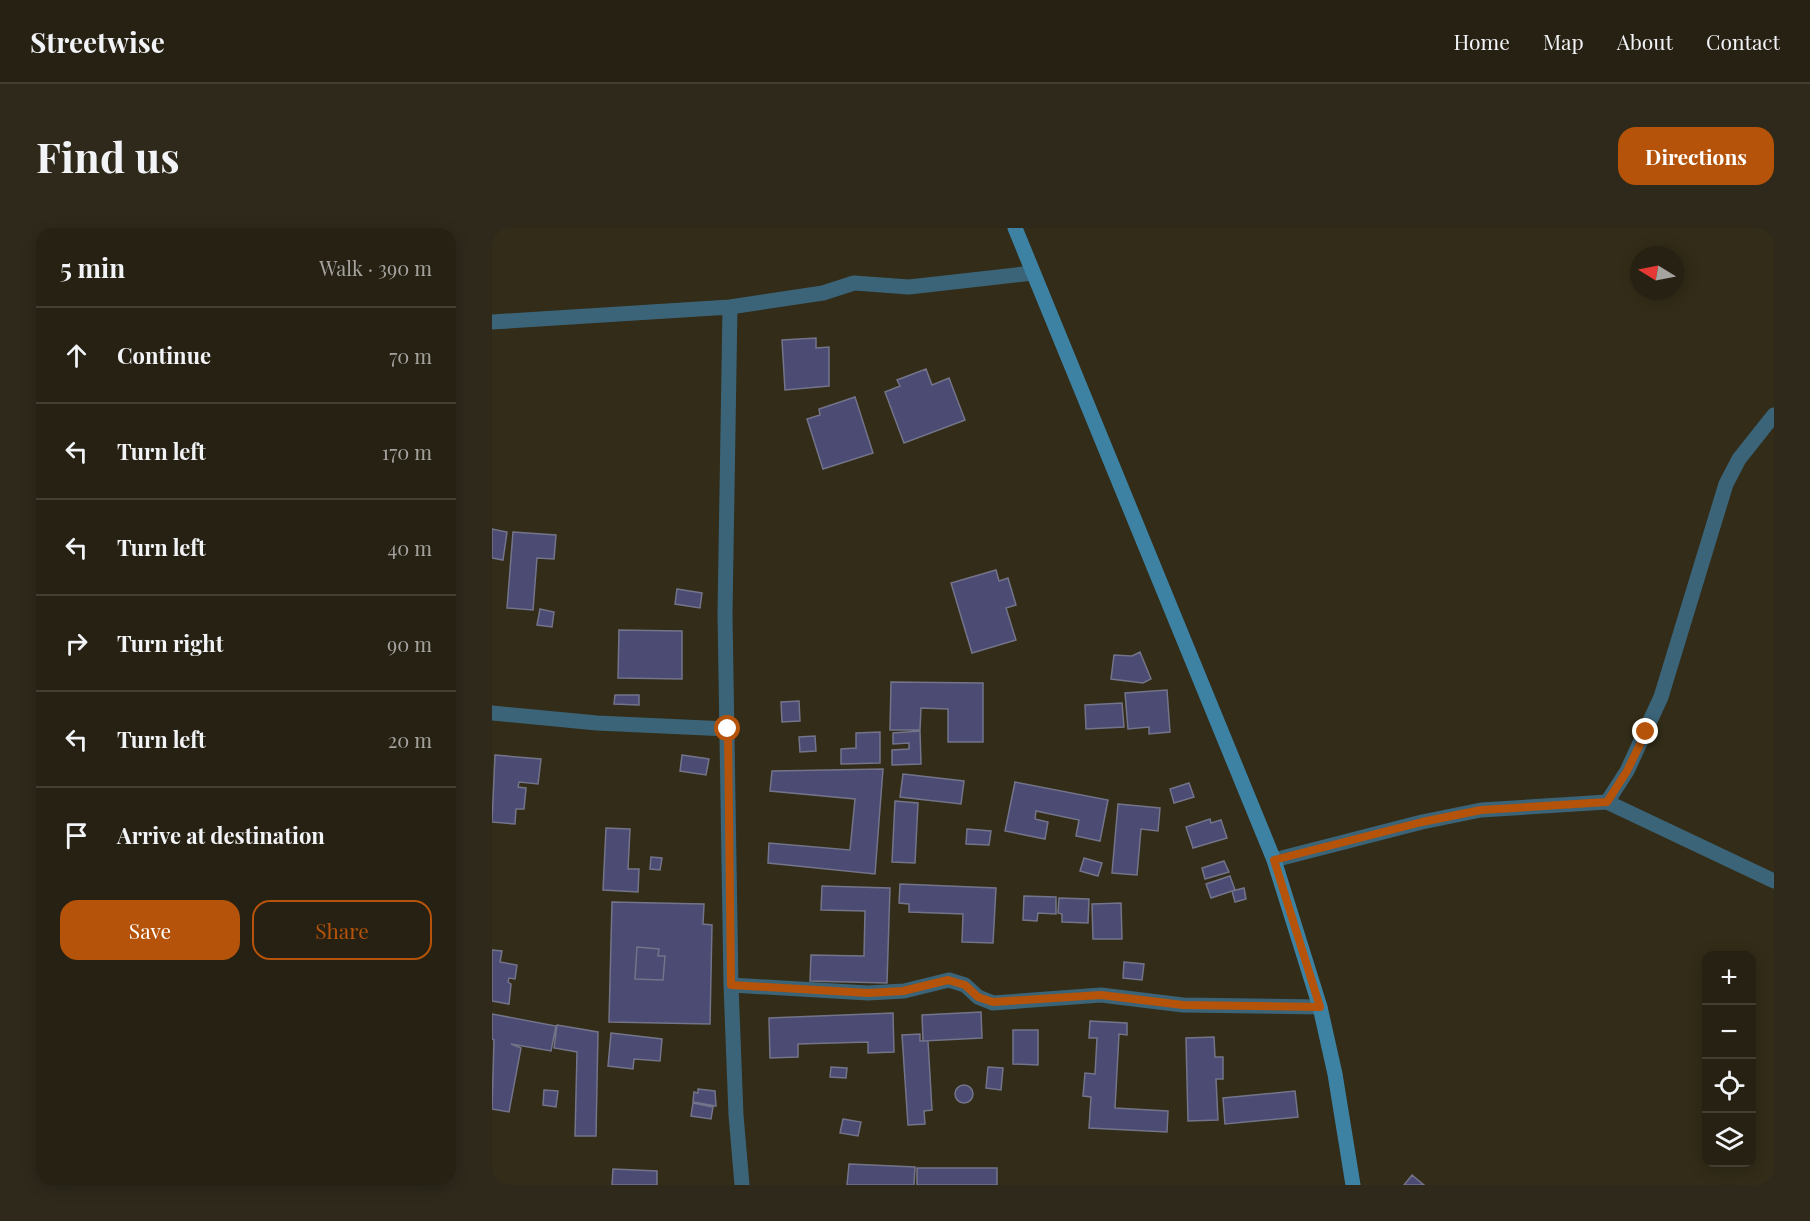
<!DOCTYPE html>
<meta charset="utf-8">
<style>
body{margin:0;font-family:"Playfair Display",serif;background:#2e291b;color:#f1f3f6}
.controls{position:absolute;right:18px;bottom:18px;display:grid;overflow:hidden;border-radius:12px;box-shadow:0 3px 15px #0003}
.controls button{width:54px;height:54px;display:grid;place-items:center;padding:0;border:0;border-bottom:2px solid #423e32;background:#262112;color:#f1f3f6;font:30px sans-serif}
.compass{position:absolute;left:1138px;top:18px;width:54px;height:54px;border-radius:50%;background:#262112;box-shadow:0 3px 15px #0003;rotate:280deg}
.stop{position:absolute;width:18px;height:18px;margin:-14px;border:4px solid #b45309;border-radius:50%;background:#fff}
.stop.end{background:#b45309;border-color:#fff;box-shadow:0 2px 6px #0008}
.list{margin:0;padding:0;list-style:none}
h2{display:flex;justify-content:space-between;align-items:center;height:78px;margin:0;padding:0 24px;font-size:26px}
h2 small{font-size:20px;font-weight:400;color:#a4a39f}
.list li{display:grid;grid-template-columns:39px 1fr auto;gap:18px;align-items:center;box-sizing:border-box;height:96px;padding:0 24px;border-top:2px solid #423e32}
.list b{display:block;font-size:22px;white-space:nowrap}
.list em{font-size:20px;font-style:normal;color:#a4a39f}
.actions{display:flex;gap:12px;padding:18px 24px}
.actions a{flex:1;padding:14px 0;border:2px solid #b45309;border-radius:18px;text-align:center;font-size:21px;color:#b45309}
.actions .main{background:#b45309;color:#fff}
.icon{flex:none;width:33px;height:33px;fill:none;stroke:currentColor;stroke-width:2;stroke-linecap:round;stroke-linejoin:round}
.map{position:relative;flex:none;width:1282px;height:957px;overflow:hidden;border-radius:18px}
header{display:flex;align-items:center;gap:36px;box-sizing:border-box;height:84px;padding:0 30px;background:#262112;border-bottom:2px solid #423e32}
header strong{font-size:28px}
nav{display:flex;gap:33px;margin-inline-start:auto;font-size:21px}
.intro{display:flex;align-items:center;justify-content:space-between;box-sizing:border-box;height:144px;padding:0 36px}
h1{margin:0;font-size:42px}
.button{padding:15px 27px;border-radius:18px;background:#b45309;color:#fff;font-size:21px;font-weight:700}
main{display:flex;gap:36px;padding:0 36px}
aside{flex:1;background:#262112;border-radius:18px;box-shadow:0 3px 15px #0003}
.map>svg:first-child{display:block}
.building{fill:#4b4b73;stroke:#73748a;stroke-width:1.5;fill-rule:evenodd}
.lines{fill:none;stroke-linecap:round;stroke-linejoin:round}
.minor{stroke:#3b6478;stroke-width:15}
.secondary{stroke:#3d82a3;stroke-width:15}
.route{stroke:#b45309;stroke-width:8}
</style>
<header>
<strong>Streetwise</strong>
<nav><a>Home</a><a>Map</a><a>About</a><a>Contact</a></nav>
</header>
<div class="intro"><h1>Find us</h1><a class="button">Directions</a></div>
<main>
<aside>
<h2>5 min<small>Walk · 390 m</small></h2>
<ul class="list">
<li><svg class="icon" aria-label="ahead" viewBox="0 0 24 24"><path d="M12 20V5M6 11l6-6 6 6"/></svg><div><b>Continue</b></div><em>70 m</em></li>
<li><svg class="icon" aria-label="left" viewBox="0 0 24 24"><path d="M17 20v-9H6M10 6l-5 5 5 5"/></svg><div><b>Turn left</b></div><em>170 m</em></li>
<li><svg class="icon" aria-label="left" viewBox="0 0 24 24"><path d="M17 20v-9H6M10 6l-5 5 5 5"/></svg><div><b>Turn left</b></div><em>40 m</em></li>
<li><svg class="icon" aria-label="right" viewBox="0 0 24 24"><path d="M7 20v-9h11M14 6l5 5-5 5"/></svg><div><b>Turn right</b></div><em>90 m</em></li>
<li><svg class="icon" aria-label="left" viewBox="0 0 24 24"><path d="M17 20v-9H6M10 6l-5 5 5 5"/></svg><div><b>Turn left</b></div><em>20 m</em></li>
<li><svg class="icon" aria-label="arrive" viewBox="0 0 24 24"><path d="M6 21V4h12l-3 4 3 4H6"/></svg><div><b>Arrive at destination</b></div></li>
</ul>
<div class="actions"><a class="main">Save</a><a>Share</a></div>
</aside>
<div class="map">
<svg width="1282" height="957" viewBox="0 0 1282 957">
<rect width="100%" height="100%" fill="#322c18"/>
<path class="building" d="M324,110v10l13,-1v39l-44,4 -3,-50z
M434,141l6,16 17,-7 16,42 -61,23 -19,-51 15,-6 -3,-6z
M363,169l18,56 -50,16 -16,-50 13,-4 -1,-6z
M0,301l15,3 -4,28 -11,-2z
M21,304l43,3 -2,24 -17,-1 -4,52 -26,-2z
M504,342l3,11 9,-3 8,27 -10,3 10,32 -44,13 -21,-70z
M185,361l25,4 -2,15 -25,-4z
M48,381l14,3 -2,15 -15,-2z
M127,402l63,1v48l-64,-1z
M648,424l11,27 -8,4 -32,-4 3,-24 18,1z
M399,454l92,1v59h-35v-33l-27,-1 -1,22h-30z
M675,462l3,42 -21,2v-7l-21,2 -3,-36z
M123,467h24v10l-25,-1z
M307,473l1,20 -18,1 -1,-20z
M630,475l2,24 -38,2 -1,-24z
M428,503l1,33 -29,1v-15l17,-1v-6l-16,1v-11z
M388,504v31l-39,1v-15l15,-1v-15z
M323,508l1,15 -16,1 -1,-15z
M3,527l46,4 -3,25 -19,-2 -1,5 8,1 -2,21h-8l-1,15 -23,-2z
M190,527l27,4 -3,16 -26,-4z
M391,541l-8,105 -107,-11 1,-20 81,7 5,-51 -85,-8 2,-20z
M411,546l61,7 -3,23 -61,-7z
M523,554l93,18 -8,41 -24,-5 3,-16 -43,-9 -1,8 13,3 -3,17 -40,-8z
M697,555l5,14 -20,6 -4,-14z
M403,573l23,2 -3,60 -23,-1z
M626,576l42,4 -2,23 -17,-2 -4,46 -25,-2z
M718,591l1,4 10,-3 6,18 -34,10 -7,-21z
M114,600l24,1 -2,40h11l-1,23 -35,-2z
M475,601l24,2 -2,14 -23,-1z
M159,629l11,1 -2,12 -10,-1z
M592,630l18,5 -4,13 -18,-5z
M732,633l5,11 -24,7 -3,-11z
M738,648l5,14 -24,8 -5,-14z
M408,656l96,4 -3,55 -31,-1 1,-28 -54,-2v-8l-10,-1z
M330,658l68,2 -3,95 -77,-2 1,-26 53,1 1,-45 -44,-1z
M752,660l2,11 -11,3 -3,-11z
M532,668l32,1v17l-18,-1 -1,8 -14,-1z
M567,670l30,1 -1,24 -26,-1v-8l-4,-1z
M120,674l92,2 -1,20 9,1 -2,99 -101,-2zM145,719l22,2 -1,7h7l-2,24 -28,-1z
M629,675l1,36h-29l-1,-35z
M145,719l22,2 -1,7h7l-2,24 -28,-1z
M0,722l10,1 -2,11 17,3 -2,14 -6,-1 -1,4 3,2 -2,20 -17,-3z
M632,734l20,2 -2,16 -19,-2z
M489,784l1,26 -59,3 -1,-26z
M401,785l1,39 -26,1v-11l-70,2v13l-28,1 -1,-40z
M0,786l64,12 -5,25 -40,-7 10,4 -12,64 -17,-3 2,-69 -2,-1z
M598,793l37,2v12l-8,-1 -4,74 53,3 -1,21 -78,-4 2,-31 -8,-1 2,-23 10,1 2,-36h-8z
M65,797l41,7 -2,104h-21l2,-84 -23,-4z
M521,802h25v35l-25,-1z
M119,805l51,6 -2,22 -26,-2 -1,10 -25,-3z
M428,806v7h8l4,69 -8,1 1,13 -17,1 -6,-90z
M722,809l1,20h8v22h-7l2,41 -30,1 -2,-83z
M339,839l16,1 -1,10 -16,-1z
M496,839l15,1 -2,22 -15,-2z
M463 866a9 9 0 1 1 18 0a9 9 0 1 1-18 0Z
M206,861l17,2 1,15 -23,-4 1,-10 4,1z
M52,862l14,1 -2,16 -13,-2z
M803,863l3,26 -73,7 -2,-26z
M201,875l20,4 -2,12 -20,-3z
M351,891l18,3 -3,14 -18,-3z
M357,936l66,3 -1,18h-67z
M425,940h80v17h-80z
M121,941l44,2v14h-45z
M920,947l12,10h-20z"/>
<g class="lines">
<path class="minor" d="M238,79l-5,307 6,371 5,130 6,70
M0,94l238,-15 93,-14 31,-10 55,4 124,-14
M0,485l105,10 131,6
M1115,574l20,-31 34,-74 65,-213 13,-25 35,-44
M782,632l148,-38 59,-12 126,-8 167,79
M239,757l137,8 36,-2 45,-11 16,5 13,12 15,6 108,-8 82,10 137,2"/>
<path class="secondary" d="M523,0l259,632 46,147 15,67 18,111"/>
</g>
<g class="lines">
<path class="route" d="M236,501l3,256 137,8 35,-2 45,-11 17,5 13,12 15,5 108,-7 82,10 137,2 -46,-147 148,-38 59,-12 126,-8 20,-31 19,-39"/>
</g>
</svg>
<div class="controls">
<button>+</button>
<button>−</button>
<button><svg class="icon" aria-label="locate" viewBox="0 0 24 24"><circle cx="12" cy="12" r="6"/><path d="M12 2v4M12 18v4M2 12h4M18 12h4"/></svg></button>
<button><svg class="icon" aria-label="layers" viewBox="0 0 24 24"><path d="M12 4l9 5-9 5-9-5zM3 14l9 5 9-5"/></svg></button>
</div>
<svg class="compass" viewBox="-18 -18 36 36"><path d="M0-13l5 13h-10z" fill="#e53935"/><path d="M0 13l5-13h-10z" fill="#a4a39f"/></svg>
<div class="stop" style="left:236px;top:501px"></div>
<div class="stop end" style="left:1154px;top:504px"></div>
</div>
</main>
